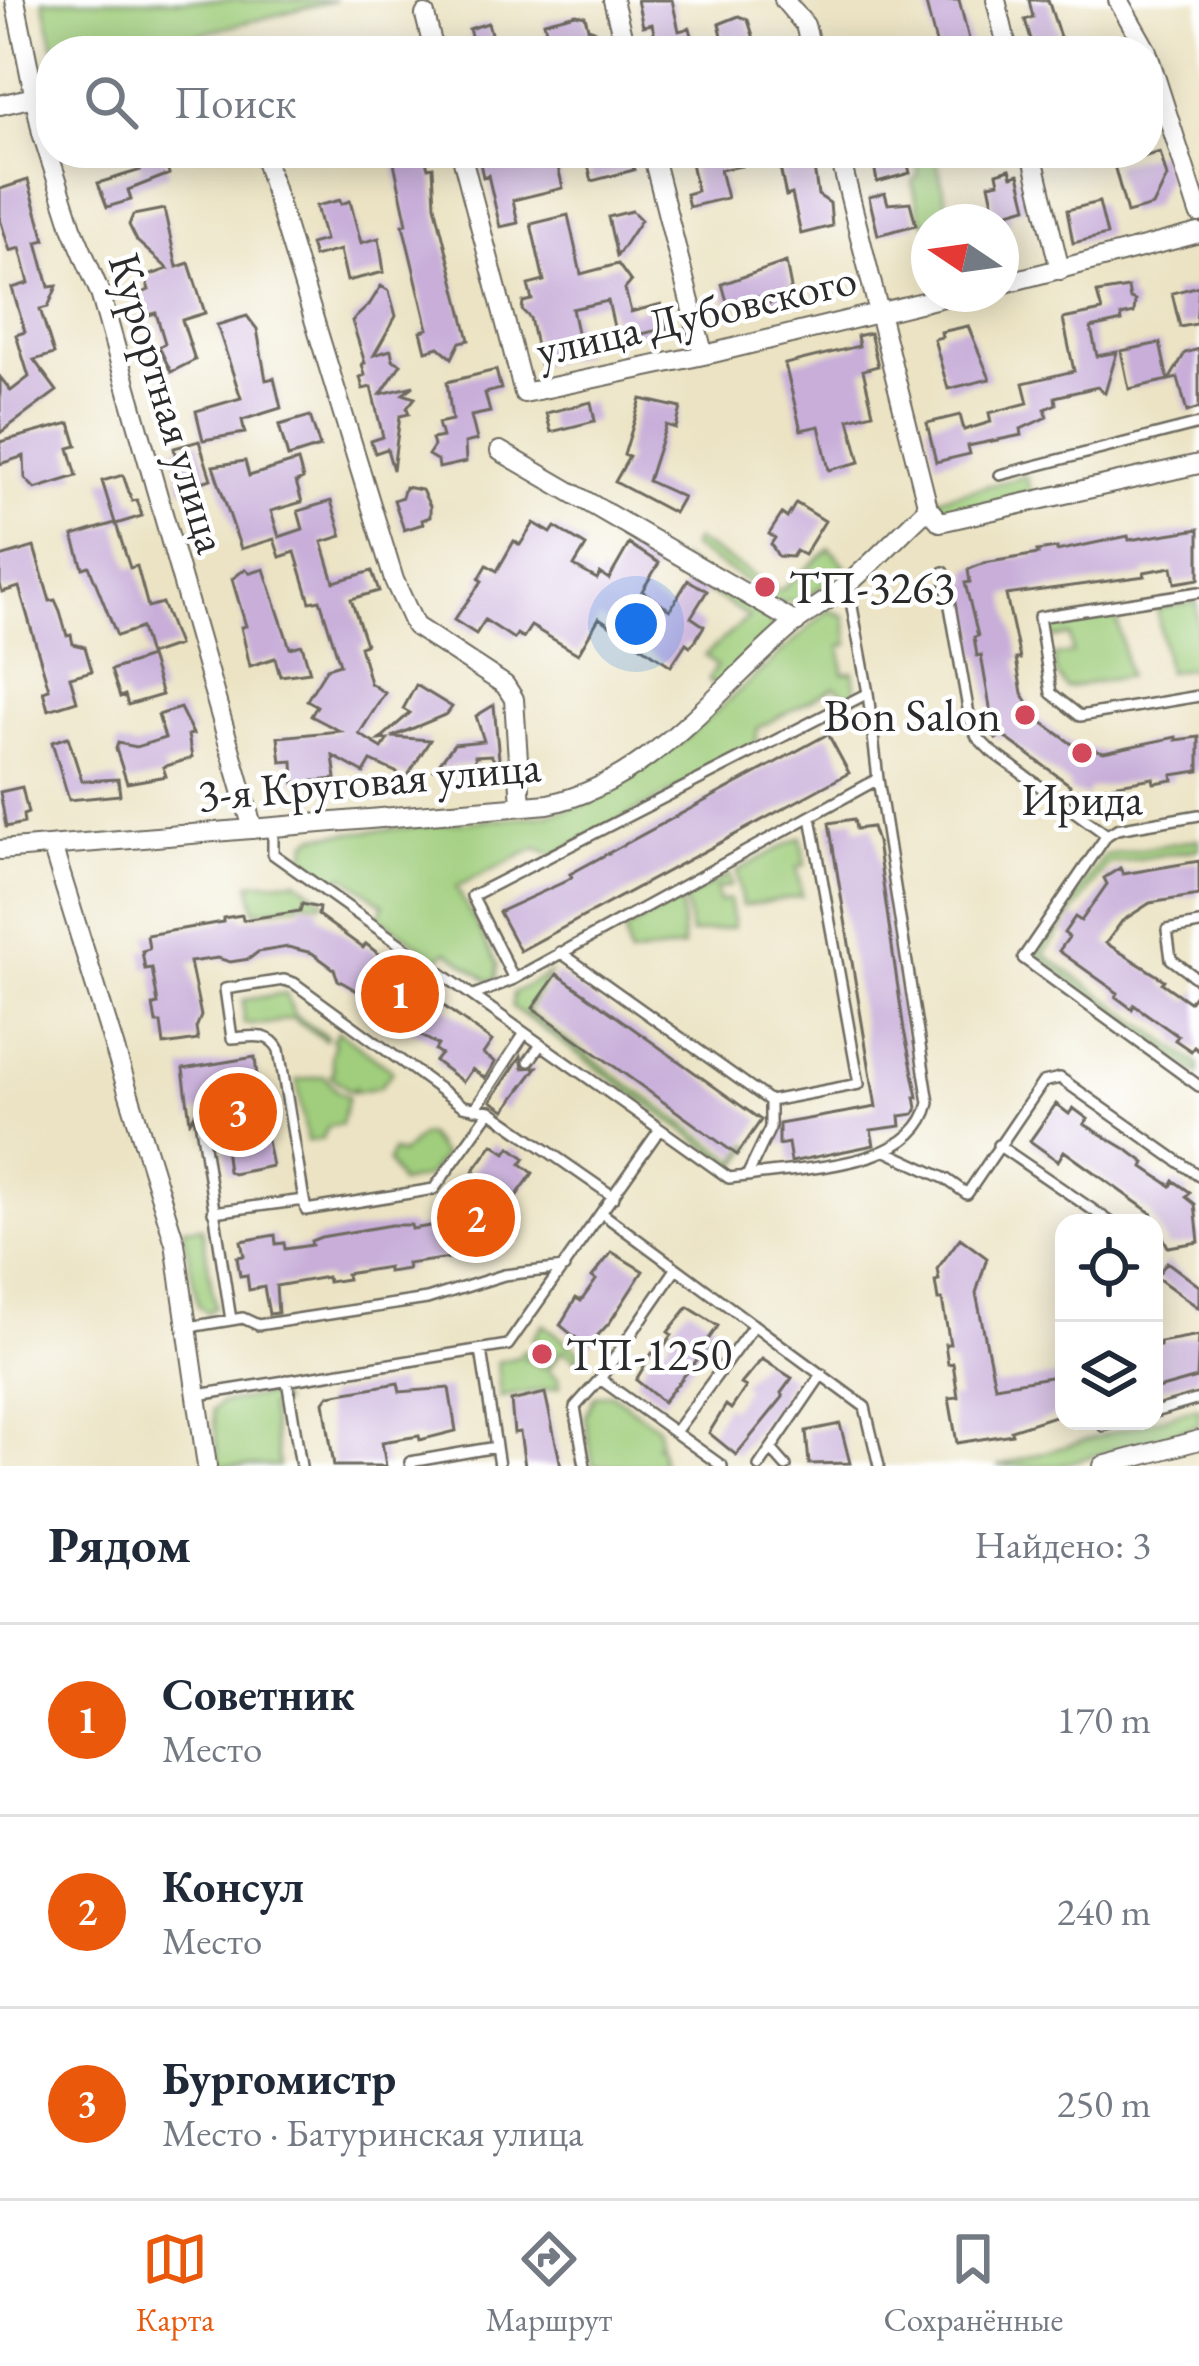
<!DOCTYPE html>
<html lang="ru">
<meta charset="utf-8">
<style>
body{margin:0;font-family:"EB Garamond",serif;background:#f2f2f3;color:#1f2937}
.controls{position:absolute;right:36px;bottom:36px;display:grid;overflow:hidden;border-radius:24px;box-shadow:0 6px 30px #0003}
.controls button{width:108px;height:108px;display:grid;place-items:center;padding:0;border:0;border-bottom:3px solid #e0e1e3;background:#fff;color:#1f2937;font:60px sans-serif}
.compass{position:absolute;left:911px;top:204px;width:108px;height:108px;border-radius:50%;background:#fff;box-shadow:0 6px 30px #0003;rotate:283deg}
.you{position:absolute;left:636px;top:624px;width:42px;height:42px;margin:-30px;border:9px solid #fff;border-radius:50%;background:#1a73e8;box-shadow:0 0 0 18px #1a73e833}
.badge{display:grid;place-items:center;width:78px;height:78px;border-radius:50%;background:#ea580c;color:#fff;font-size:39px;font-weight:700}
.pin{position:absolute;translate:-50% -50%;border:6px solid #fff;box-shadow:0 3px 12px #0006}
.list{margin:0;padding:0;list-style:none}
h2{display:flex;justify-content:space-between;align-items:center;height:156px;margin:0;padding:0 48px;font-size:51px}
h2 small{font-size:39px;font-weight:400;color:#747a83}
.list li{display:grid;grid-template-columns:78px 1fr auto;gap:36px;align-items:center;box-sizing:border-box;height:192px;padding:0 48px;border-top:3px solid #e0e1e3}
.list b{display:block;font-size:45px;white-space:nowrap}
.list p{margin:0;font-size:39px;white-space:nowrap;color:#747a83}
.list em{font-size:39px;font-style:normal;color:#747a83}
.icon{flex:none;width:66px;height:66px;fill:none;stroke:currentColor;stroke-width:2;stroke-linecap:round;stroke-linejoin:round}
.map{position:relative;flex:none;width:1199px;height:1466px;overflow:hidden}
.search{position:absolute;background:#fff;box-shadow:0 6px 30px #0003;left:36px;right:36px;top:36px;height:132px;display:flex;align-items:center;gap:30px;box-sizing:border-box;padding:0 42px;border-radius:48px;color:#747a83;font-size:45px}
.sheet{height:732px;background:#fff}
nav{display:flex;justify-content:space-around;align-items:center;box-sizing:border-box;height:168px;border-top:3px solid #e0e1e3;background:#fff;font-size:33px;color:#747a83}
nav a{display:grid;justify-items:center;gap:6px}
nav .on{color:#ea580c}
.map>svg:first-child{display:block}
.green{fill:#a0ce7d;stroke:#667c54;stroke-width:3}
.building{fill:#c8aed9}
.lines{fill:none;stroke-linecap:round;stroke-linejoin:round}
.lane-casing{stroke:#6e6b60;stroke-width:14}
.street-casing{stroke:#6e6b60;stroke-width:22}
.lane{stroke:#fff;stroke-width:9}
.street{stroke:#fff;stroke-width:18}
.poi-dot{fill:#d1495b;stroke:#fff;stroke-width:4.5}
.labels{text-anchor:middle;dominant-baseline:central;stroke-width:9;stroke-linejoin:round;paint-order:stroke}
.street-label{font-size:45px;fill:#2b2b2b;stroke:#fff}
.poi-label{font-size:45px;fill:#2b2b2b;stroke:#fff;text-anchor:start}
</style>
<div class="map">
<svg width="1199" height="1466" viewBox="0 0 1199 1466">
<rect width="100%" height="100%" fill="#fff"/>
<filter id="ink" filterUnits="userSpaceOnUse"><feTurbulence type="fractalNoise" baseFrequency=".00833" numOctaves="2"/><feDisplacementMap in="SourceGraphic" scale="24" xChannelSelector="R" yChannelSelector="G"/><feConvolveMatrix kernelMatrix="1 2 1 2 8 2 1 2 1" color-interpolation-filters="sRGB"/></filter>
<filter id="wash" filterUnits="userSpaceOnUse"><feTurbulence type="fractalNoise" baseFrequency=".004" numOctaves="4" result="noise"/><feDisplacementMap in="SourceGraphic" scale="48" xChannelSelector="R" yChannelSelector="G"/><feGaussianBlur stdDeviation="2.7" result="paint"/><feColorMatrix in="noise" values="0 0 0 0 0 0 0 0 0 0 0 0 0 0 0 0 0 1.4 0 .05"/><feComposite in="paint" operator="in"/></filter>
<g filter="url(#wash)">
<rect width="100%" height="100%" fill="#ebe3c3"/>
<path class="green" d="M43,0h293l-203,51h-78z
M914,153h21l16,69h-22l-1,4 -7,-8 -9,-36 7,-8z
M1026,476l4,15 -4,6 -89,17 -2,-15z
M695,540l85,51 50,-43 16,19 -42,33 -23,3 -90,-56z
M680,558l92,64v10l-56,55 -8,-8 9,-13 -12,-11 44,-38 -77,-47z
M1197,602l2,65 -32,5 -10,-63z
M829,610l16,6 4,28 -8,2 2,27 10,-1 3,20 -9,3 -12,-8 -77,41 -3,19 -201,108 -17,-7 -81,39 42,78 -2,15h-8l-41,-29 -10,8 -58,-43 5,-11 -40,-30 -11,8 -28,-24 2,-17 8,-6 230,-21 45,-12 94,-63z
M1116,612l12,64 -62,12 -10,-15 -2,-17 18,-3 -2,-17 -20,2 1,-10 7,-7z
M801,837l4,28 -8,2 5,29 -60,10 -5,-35z
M1199,839v10l-91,15 -64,90 155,111v10l-164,-121 70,-99z
M729,875l2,11 -15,3 3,13 10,-2 5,27 -43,7 -6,-35z
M297,880l28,21 -5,3 -20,-4 -2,5 -43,6 -5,-28z
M681,901l2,46 -54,9 -4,-25z
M549,974l-22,38 209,149 13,-17 3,2 -16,22 -224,-161 1,-14z
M286,993l8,22 33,22 -2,3 -34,-22 -23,6h-24l-1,-24z
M338,1031l55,40 -13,16 -26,5 1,-4 -5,3 -20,-16 4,-2 -3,-17 4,-14 -3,-2z
M324,1076l12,14 12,7c-3,12 -4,14 -7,27l-13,3 -6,12 -15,2 -10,-61z
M427,1135l16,21 -17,21 -26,6 -12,-21 4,-11 9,3 19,-18z
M202,1227l13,80 -8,6 -9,-8 -15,-77z
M543,1324l38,28 -5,8 -13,-10 -15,20 11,9 1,8 -60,10 -3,-35 21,-5 6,-7 6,3 -6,6 19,9 12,-16 -14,-12 -4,3 -5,-4z
M610,1393l48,34 1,17 -3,1 4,2 3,19h-70l-8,-51 10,-19z
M267,1395l9,1 6,7 -13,3 10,60h-60l-6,-56 7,-7z
M1199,1407v18l-141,41h-60z"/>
<g id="blocks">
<path class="building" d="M637,0h35l7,31 11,-3 6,23h-37l-7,-27 -9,2z
M925,0h34l13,51h-34z
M1029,0h19l13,40 -27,9 -9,-29 8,-3z
M576,14l9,2 3,12 6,2 -2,14 -29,7 -3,-8 -10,3 -6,-24z
M739,16l9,4 10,31h-32l-7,-27z
M488,23l8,28h-49v-5l25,-7 -3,-10z
M1160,152l7,25 -14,29 -26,7 -13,-48z
M136,153h27l6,21 -41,16 3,10 -24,7 -9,-24 43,-13z
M392,153h32l4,15 5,-1 2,38 34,135 -9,2 -8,16 -13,-11 -13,4 -5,-20 7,-2 -25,-104 4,-1z
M478,153h58l3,14 18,-4 6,25 -50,12 5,23 -18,4 -12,-52 -5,2z
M585,153h44l5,17 -42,11z
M689,153h49l3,13 -21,4 7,28 -38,9 -3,-13 11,-3z
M777,153l36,8 5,34 12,8 2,23 -31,8 -9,-40 -6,2z
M872,153h33l5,20 -33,9z
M1010,169l2,7 7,-2 8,33 -18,5 2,10h-14l-8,-38 10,-2 -2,-9z
M28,180l17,60 -8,2 12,45 8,-1 -9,21 -8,2 14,45 -20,6 23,31 -57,42v-56l11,14 18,-14 -13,-42 9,-3 -13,-44 17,-5 -9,-35 -10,3 -10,-32v-30z
M885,193l3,11 22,-2 6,23 -38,10 -9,-38z
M340,200l1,4 9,-3 11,42 18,-5 5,34 -37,9 -7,-31 -26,7 -4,-13 15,-4 -9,-34z
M1099,202l8,33 -34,8 -6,-33z
M164,209l13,58 12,-4 16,50 -23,7 13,40 -24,12 -12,-25 6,-4 -9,-30 -7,2 -7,-22 7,-3 -4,-13 23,-8 -31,-28 -8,-16 4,-10z
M632,211l9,9 -24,36 -9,-39z
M568,215l13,59 37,-10 13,18 -6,7 6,23 30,-8 6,24 -50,12 -9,-39 -36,8 10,46 -42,9 -10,-46 -8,-8 1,-8 9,-2 -4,-15 16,-4 -13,-57z
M786,262l5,26 -8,11 -24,7 -2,-9 -29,8 -6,-21z
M381,286l8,5 7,25 -22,39 17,-5 2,10 8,4 -20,30 33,-8 -11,8 12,4 -8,10 2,6 -9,2 -7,54 -6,-21 -12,4 -4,-12 12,-4 -12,-50 -8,2 -3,-12 5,-2 -3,-11 3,-1 -13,-42 17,-16z
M1199,286l-3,38 -16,3 -8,-34z
M1128,288l2,11 5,2 -1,12 -13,3 1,5 -31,7 6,28 20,-4 -12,41 -8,-6 -42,10 1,7 -11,5 2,8 -26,12 1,6 -54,11 2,8 -34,8 -9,-39 33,-8 4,15 27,-8 -2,-9 39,-10 -5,-20 51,-12 -11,-52 39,-8 -5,-18z
M247,316l10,13 9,51 8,-2 7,30 -39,12 3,13 -42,7 -7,-29 45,-13 -24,-73z
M968,326l22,53 -42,10 -14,-50 8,-2 -1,-5z
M870,333l8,33 -15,4 10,43 -24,6 11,43 -31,8 -10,-44 -18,4 -16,-66 74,-18 -2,-10z
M1160,343l8,37 -39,9 -8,-38z
M1199,349v59l-12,4 -9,-34 -9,2 16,-27z
M496,370l5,19 -16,4 5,19 -19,4 6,24 -12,3 1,19 -27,6 -1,-7 -10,-6 6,-9 -2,-7 10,-2 -4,-14 14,-3 -5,-38z
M641,399l40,9 -5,20 -10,-3 -18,56 35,16 -9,16 -59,-31 14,-25 -5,-2z
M591,402l4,19 -44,11 -5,-19z
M310,416l10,31 -32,10 -9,-32z
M70,423l7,23 -8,2 8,28 -42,13 -10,-11 -1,-22 -24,8v-22z
M199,441l12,38 -30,10 -7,-41z
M245,461l4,15 49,-15 5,18 -7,3 6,20 -31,9 8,26 24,-8 -5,-18 33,-10 11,35 -20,6 12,40 38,-11 7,20 -28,8 15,45 -6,2 10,37 15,10 -26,41 23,14 6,-9 -9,1 31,-27 -7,-4 13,-24 36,22 -5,7 -55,23 38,3 -23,37 -36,-16 -7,12 -31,-17 3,23 -42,4 -1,-22 -12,1 -3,-25 62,-6 -29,-15 6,-10 -10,-6 20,-32 13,-4 -20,-64 -10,2 -15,-50 -15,5 -6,-18 -33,10 -28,-83z
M123,475l9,26 5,-1 5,16 -26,8 14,44 7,-2 11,41 14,-4 16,42 -29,10 -8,-27 -24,8 -28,-70 -6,2 -10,-32 42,-13 -13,-42z
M405,487l17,3 8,16v11l-8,3 1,4 -19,6 -10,-30 8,-3z
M796,503l29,18 -21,34 -8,-4 -4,6 -14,-1 -7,-12 4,-6 -6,-4 13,-20 5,4z
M534,523l17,10 4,-6 31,19 -12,20 23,13 3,-6 9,6 20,-35 30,19 -17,28 28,19 18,-30 19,11 -16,26 13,9 -9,15 -5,5 -4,-3 -15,23 -72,-48 -21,36 -47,-28 -8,12 -6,-4 -3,5 -29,-19 -9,14 -22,-14 28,-39 -3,-2 8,-14 10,6 17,-30 6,4z
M1199,529v50l-24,4 -3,-16 -28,5 1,4 -139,19 14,64h-4l6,34 17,27 33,24 32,8 72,-15v3l23,-3v34l-27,4 1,5 -19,3 -1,-5 -64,11 -2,7 -18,-5 1,-6 -68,-50 -6,4 -10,-17 6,-3 -11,-64 -4,1 -3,-19 4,-1 -13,-53 5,-1 -2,-12 16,-7 54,-9 -1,-3 20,-3v3l71,-15 1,4z
M34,547l16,54 5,-1 5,11 7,25 4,-1 2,9 12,3 7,24 -22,6 7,24 -29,9 -5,-19 6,-2 -30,-102 -17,5 -2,-8v-27z
M245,569l6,4 13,-4 26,79 12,-3 8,27 -30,4 -5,-18 -25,8 -9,-39 5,-1 -14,-47z
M150,657l12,38 -34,10 -3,-10 -5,2 -9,-27z
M494,705l6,65 -9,-15 -16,1 1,8 -41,5 19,-25 30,-3 -8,-25z
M180,708l13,26 -5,1 4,23 -29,9 3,9 -39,7 -11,-34 2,-6 18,4 29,-9 -7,-23z
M828,734l21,39 -329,178 -21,-39 65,-30 8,-5 -2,-3z
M68,737l14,44 36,-2 2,16 -51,5 -17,-58z
M22,787l6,26 -5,2 1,8 -18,4 -6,-35z
M854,819l2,10 16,-2 5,15 27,188 14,67h-3l2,11 -3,6 -14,2 1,10 -30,4 3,15 -83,17 -3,-19 -9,2v-21l97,-17 -47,-284z
M1199,861v34l-49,8 -28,18 -16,22 58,37 -2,3 27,19 10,-13v62l-5,-4 -3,4 -16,-11 3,-4 -44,-31 -2,4 -16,-12 2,-4 -59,-42 10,-14 -5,-4 11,-16 6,4 26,-37 -3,-6 16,-10 3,6z
M302,904l17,4 -1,7 45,33 3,-4 14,11 -2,3 36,27 3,-4 15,11 -2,4 62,45 -9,13 12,8 -10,16 -13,-9 -9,13 -28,-21 6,-7 -6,-4 3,-5 -48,-27 -26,-23 -26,-15 -4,-11 -22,-16 -24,-6 -30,5 -9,7 -19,3 -12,-4 -28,4 11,54 -5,12 2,12 -34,5 -3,-22h-5l-3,-18 5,-1 -6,-36 -7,1 -3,-18 7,-2 -2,-14 76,-13v-4l19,-3 1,5 57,-9z
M557,974l204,146 -24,35 -204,-147z
M521,1056l2,12 14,-1 -32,43 -14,-9z
M255,1057l4,41 -5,1 3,27h7l8,40 -39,8 -5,-3 -7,-55 -12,2 -12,-8 -7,11 -7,-52z
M1056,1104l13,10 4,-6 15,11 -4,5 45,27 16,12 -2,4 28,19 3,-5 16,11 -4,5 9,7 4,38 -31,5 -17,-34 -87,-62 -6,10 -28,-20z
M493,1144l13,9 4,-6 15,11 -4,6 12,9 -53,73 3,6 -15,10 -3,-6 -58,8 1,5 -20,3v-5l-42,7 1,5 -19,3 -1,-5 -51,9 2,27 -9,1 -5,-27 -15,3 -2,-15 -7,1 -3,-19 7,-1 -3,-15 34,-6 1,9 8,-1 1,6 27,-4 -1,-4 10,-4 70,-12h20l1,4 30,-5 20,-12 19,-26 -5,-3 4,-6 -7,-6z
M960,1238l27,20 -11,35 19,93 67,-11 2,38 -53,17 1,4 -55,9 -8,-45 9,-1 -5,-34 -5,1 -3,-20h5l-8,-44h-4l-3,-19 4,-1 -2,-11z
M612,1252l31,19 -33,51 -23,25 -27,-22 16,-27 5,3 15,-21 -4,-3z
M1167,1262l32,24v22l-43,-31z
M688,1307l30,19 -10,14 1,5 -46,57 -27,-22 16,-27 5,3 15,-21 -4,-3z
M1199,1335l-2,43 -43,12v-43l6,-1v-4z
M762,1359l30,19 -11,15 2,4 -47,58 -27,-22 17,-28 5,4 15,-22 -5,-3z
M398,1383l2,9 49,-4 7,43 -36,9 -1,-4 -37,6 4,24h-52l-10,-64 5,-7z
M545,1393l16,73h-36l-5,-34 -6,1 -3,-32z
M840,1424l10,39 -41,1 -3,-33z"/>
</g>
</g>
<g filter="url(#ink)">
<use href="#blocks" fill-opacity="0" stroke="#6e6b60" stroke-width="3"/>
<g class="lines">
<g class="lane-casing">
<path id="lane" d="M1000,475l199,-51
M944,572l26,148 7,17 14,14 116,84 10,-6 82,-14
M1199,592l-160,25 12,76 29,23 119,-20
M273,828v26l456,324 18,-2 23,-48v-27
M1107,835l-84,123 176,128
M1199,924l-32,6 4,29 28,21
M560,952l210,149 89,-17 -48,-267
M514,979l-42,-83 396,-203
M474,995l40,-16 364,-200 -10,-86 -20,-108
M529,1061l12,-17
M475,1109l50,-76
M200,1119l31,201
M998,1145l114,78
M888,1152l58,27 21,15 76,-112 17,-4 139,98
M747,1176c55,-9 167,-7 182,-73l-51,-324
M304,1200l-25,-150c-9,-19 -29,-13 -47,-12l-7,-49 59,-9 10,3 169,123 27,5 124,86
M213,1212l91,-12 2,10 128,-21 56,-78
M603,1214l262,193 14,59
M189,1327l54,-9 15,7 169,-26 77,-24 60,-7
M481,1350l18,116
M600,1379l122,87
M287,1380l14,86
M198,1395l310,-50 152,-216
M1154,1412l45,-13
M1103,1426l18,-5
M675,1432l79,-107
M771,1449l15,17
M411,1466l-1,-4 86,-15
M585,1466l-10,-59 25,-28 76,-110
M759,1466l63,-92"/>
</g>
<g class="street-casing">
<path id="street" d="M15,0l27,133 30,94 28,66 153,536
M613,0l13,51
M784,0l21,25 7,26
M996,0l12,51
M1118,0l29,51
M425,15l9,36
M1148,54l51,159
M0,105l51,-12
M263,153l131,427 21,46 90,59 9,14 7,106
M461,153l63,240 189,-40 243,-59
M652,153l51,200
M839,153l89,355 12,14 259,-58
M1032,153l28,117
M1001,284l198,-51
M500,451l296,172
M53,849l122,394 32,223
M0,850l548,-46c103,-21 171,-118 248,-182 17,-13 36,-24 52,-38 28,-24 53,-51 80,-76
M1103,1466l96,-26"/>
</g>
<use href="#lane" class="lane"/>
<use href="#street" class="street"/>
</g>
</g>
<g class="poi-dot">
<circle cx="765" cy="587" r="12"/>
<circle cx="1025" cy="715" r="12"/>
<circle cx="1082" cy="753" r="12"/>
<circle cx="542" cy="1354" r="12"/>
</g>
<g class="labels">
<g class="street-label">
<text transform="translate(696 314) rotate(-13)">улица Дубовского</text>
<text transform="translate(169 403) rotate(73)">Курортная улица</text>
<text transform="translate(369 780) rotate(-5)">3-я Круговая улица</text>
</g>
<g class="poi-label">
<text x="789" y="587">ТП-3263</text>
<text x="1001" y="715" text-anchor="end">Bon Salon</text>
<text x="1082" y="799" text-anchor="middle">Ирида</text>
<text x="566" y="1354">ТП-1250</text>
</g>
</g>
</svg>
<div class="controls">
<button><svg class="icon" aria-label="locate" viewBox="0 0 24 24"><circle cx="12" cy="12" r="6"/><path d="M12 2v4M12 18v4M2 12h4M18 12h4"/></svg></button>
<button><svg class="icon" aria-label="layers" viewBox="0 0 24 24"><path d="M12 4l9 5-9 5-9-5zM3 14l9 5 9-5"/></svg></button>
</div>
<svg class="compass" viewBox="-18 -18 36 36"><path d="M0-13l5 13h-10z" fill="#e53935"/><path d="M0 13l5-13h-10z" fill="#747a83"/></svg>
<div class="you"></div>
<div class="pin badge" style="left:400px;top:994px">1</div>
<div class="pin badge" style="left:476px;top:1218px">2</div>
<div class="pin badge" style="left:238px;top:1112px">3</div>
<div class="search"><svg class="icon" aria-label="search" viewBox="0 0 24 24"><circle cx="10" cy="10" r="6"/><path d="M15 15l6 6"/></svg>Поиск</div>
</div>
<section class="sheet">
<h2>Рядом<small>Найдено: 3</small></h2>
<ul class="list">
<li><span class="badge">1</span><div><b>Советник</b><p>Место</p></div><em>170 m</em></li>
<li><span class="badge">2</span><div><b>Консул</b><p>Место</p></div><em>240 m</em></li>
<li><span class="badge">3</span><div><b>Бургомистр</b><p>Место · Батуринская улица</p></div><em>250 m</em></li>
</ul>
</section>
<nav>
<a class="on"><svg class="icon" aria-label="map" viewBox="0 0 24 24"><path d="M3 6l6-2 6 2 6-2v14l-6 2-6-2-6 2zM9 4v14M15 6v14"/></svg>Карта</a>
<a><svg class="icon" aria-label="directions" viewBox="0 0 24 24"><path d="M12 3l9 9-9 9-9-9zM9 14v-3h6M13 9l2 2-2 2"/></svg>Маршрут</a>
<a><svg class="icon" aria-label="saved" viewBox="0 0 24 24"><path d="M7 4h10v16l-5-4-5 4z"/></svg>Сохранённые</a>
</nav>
